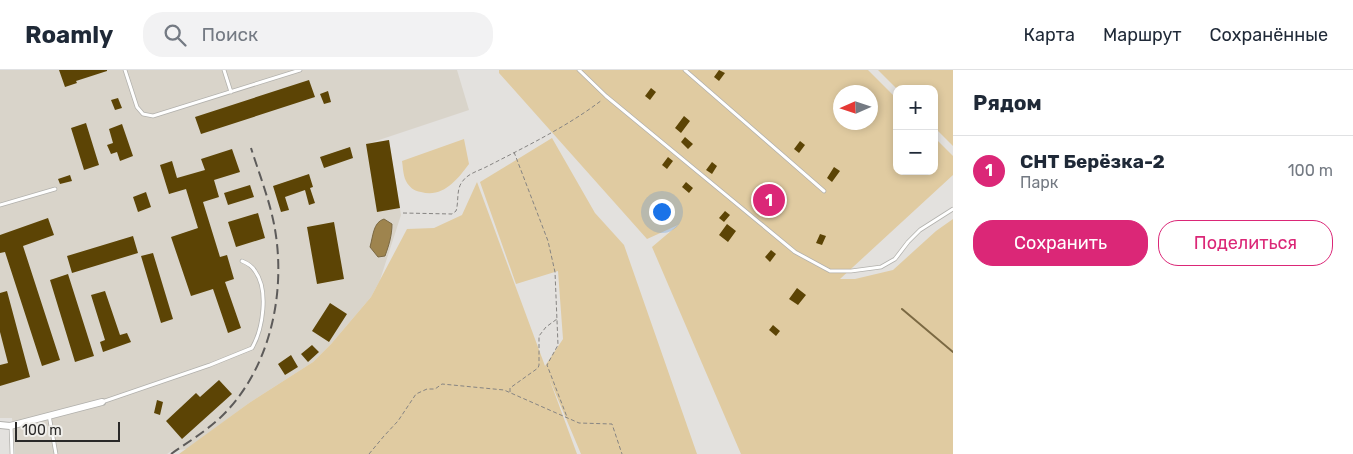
<!DOCTYPE html>
<html lang="ru">
<meta charset="utf-8">
<style>
body{margin:0;font-family:Rubik,sans-serif;background:#f2f2f3;color:#1f2937}
.controls{position:absolute;right:15px;top:15px;display:grid;overflow:hidden;border-radius:10px;box-shadow:0 2px 8px #0003}
.controls button{width:45px;height:45px;display:grid;place-items:center;padding:0;border:0;border-bottom:1px solid #e0e1e3;background:#fff;color:#1f2937;font:25px sans-serif}
.compass{position:absolute;left:833px;top:15px;width:45px;height:45px;border-radius:50%;background:#fff;box-shadow:0 2px 8px #0003;rotate:267deg}
.scale{position:absolute;left:15px;bottom:12px;width:105px;box-sizing:border-box;padding-left:5px;border:2px solid #2a2928;border-top:0;font-size:14px;line-height:18px;white-space:nowrap;color:#2a2928;-webkit-text-stroke:4px #f0efeb;paint-order:stroke}
.you{position:absolute;left:661px;top:141px;width:18px;height:18px;margin:-12px;border:4px solid #fff;border-radius:50%;background:#1a73e8;box-shadow:0 0 0 8px #1a73e833}
.badge{display:grid;place-items:center;width:32px;height:32px;border-radius:50%;background:#db2777;color:#fff;font-size:16px;font-weight:700}
.pin{position:absolute;translate:-50% -50%;border:2px solid #fff;box-shadow:0 1px 5px #0006}
.list{margin:0;padding:0;list-style:none}
h2{display:flex;justify-content:space-between;align-items:center;height:65px;margin:0;padding:0 20px;font-size:21px}
h2 small{font-size:16px;font-weight:400;color:#747a83}
.list li{display:grid;grid-template-columns:32px 1fr auto;gap:15px;align-items:center;box-sizing:border-box;height:70px;padding:0 20px;border-top:1px solid #e0e1e3}
.list b{display:block;font-size:19px;white-space:nowrap}
.list p{margin:0;font-size:16px;white-space:nowrap;color:#747a83}
.list em{font-size:16px;font-style:normal;color:#747a83}
.actions{display:flex;gap:10px;padding:15px 20px}
.actions a{flex:1;padding:11px 0;border:1px solid #db2777;border-radius:20px;text-align:center;font-size:18px;color:#db2777}
.actions .main{background:#db2777;color:#fff}
.icon{flex:none;width:28px;height:28px;fill:none;stroke:currentColor;stroke-width:2;stroke-linecap:round;stroke-linejoin:round}
.map{position:relative;flex:none;width:953px;height:384px;overflow:hidden}
header{display:flex;align-items:center;gap:30px;box-sizing:border-box;height:70px;padding:0 25px;background:#fff;border-bottom:1px solid #e0e1e3}
header strong{font-size:24px}
nav{display:flex;gap:28px;margin-inline-start:auto;font-size:18px}
.search{width:350px;height:45px;background:#f2f2f3;display:flex;align-items:center;gap:12px;box-sizing:border-box;padding:0 18px;border-radius:20px;color:#747a83;font-size:19px}
main{display:flex}
aside{flex:1;background:#fff}
.map>svg:first-child{display:block}
.built{fill:#d9d4ca}
.green{fill:#e0cba1;fill-rule:evenodd}
.water{fill:#9e844e;stroke:#7b6943}
.lines{fill:none;stroke-linecap:round;stroke-linejoin:round}
.stream{stroke:#7b6943;stroke-width:2}
.building{fill:#5c4405}
.lane-casing{stroke:#b2b1ad;stroke-width:4.5}
.street-casing{stroke:#b2b1ad;stroke-width:8}
.path{stroke:#868482;stroke-width:1;stroke-dasharray:4 2.5;stroke-linecap:butt}
.lane{stroke:#fff;stroke-width:3}
.street{stroke:#fff;stroke-width:6}
.rail{stroke:#5d5b5a;stroke-width:2;stroke-dasharray:10 5;stroke-linecap:butt}
</style>
<header>
<strong>Roamly</strong>
<div class="search"><svg class="icon" aria-label="search" viewBox="0 0 24 24"><circle cx="10" cy="10" r="6"/><path d="M15 15l6 6"/></svg>Поиск</div>
<nav><a>Карта</a><a>Маршрут</a><a>Сохранённые</a></nav>
</header>
<main>
<div class="map">
<svg width="953" height="384" viewBox="0 0 953 384">
<rect width="100%" height="100%" fill="#e3e1de"/>
<path class="built" d="M0,0h457l12,40 -99,33 19,-3 12,75 -21,65 -9,17 -40,47 -18,18 -64,41 -62,46 -16,2 -4,3h-152l-3,-36h-12z"/>
<path class="green" d="M499,0h369l29,29v72h37v-34l19,19v19l-113,104h15l38,-9 43,-39 17,-12v235h-212l-89,-207 26,-22 -31,14 -148,-166zM841,22h30v30h-30z
M878,0h75v76l-19,-19v-38h-37z
M552,68l43,75 29,32 73,209h-116l-32,-76 28,76h-398l70,-51 64,-41 18,-18 40,-47 36,-68 27,-1 28,-13 15,-33 68,184 18,-27 -5,-68 -42,13 -36,-102z
M464,69l5,25c-12,16 -26,34 -48,28 -7,-1 -12,-5 -15,-11 -3,-6 -3,-14 -4,-20z"/>
<path class="water" d="M384,149l8,5c0,11 -3,21 -7,32l-7,1 -8,-10c3,-10 3,-25 14,-28z"/>
<g class="lines">
<path class="stream" d="M902,239l51,43"/>
</g>
<path class="building" d="M59,0h48v1l-31,10 1,2 -12,4z
M719,0l6,3 -6,8 -5,-4z
M309,10l6,17 -114,37 -6,-17z
M651,18l5,4 -6,8 -5,-4z
M328,21l3,11 -7,2 -4,-10z
M118,28l4,10 -7,2 -4,-10z
M684,46l6,5 -9,12 -6,-5z
M86,53l13,42 -15,5 -13,-42z
M122,54l11,32 -13,5 -3,-9 -6,2 -4,-9 6,-2 -4,-14z
M685,67l8,7 -5,5 -7,-7z
M389,70l11,68 -23,4 -11,-68z
M800,71l5,4 -6,8 -5,-4z
M350,77l3,11 -29,10 -4,-11z
M232,79l8,23 -26,8 5,17 -16,5 17,55 7,-2 7,24 -9,3 16,46 -13,5 -15,-44 -22,7 -20,-59 27,-9 -12,-39 -17,5 -9,-29 12,-4 5,17 28,-8 -4,-11z
M668,87l5,4 -6,8 -5,-4z
M712,92l5,4 -5,8 -6,-4z
M834,97l6,4 -8,11 -5,-4z
M309,104l4,13 -3,1 5,15 -6,2 -4,-15 -20,7 4,13 -8,2 -8,-26z
M70,105l2,6 -12,3 -2,-5z
M686,112l7,6 -4,5 -7,-6z
M250,115l4,12 -26,8 -4,-12z
M146,122l5,15 -13,5 -5,-15z
M725,141l5,4 -6,7 -5,-4z
M258,143l7,25 -29,9 -8,-25z
M48,148l6,17 -31,11 37,114 -18,6 -37,-114 -5,1v-18z
M334,152l10,57 -27,5 -10,-57z
M727,154l9,7 -8,11 -9,-7z
M820,164l6,2 -4,9 -6,-2z
M133,166l5,17 -66,20 -5,-17z
M771,180l5,4 -6,8 -5,-5z
M153,183l20,66 -12,4 -20,-67z
M68,204l26,82 -19,6 -25,-82z
M797,218l9,7 -8,10 -9,-6z
M7,221l23,86 -30,9v-21l8,-2 -8,-31v-39z
M105,221l15,44 7,-2 4,9 -28,10 -3,-10 5,-2 -14,-45z
M330,233l17,11 -18,28 -17,-11z
M773,255l7,6 -4,5 -7,-6z
M312,275l7,7 -11,10 -7,-8z
M291,285l7,12 -13,8 -7,-11z
M219,310l13,14 -50,45 -16,-18 30,-28 4,4z
M157,330l6,2 -3,13 -6,-2z"/>
<g class="lines">
<g class="lane-casing">
<path id="lane" d="M125,0l12,37 6,7 10,2 147,-46
M224,0l7,22
M579,0l27,26 189,156 35,19h21l30,-4 14,-8 13,-17 12,-12 33,-21
M685,0l139,121
M0,135l55,-16
M102,332l108,-37 42,-17c11,-19 17,-58 3,-77 -3,-5 -8,-8 -13,-10
M49,345l7,39
M11,356l1,28"/>
</g>
<g class="street-casing">
<path id="street" d="M0,355l10,1 92,-24"/>
</g>
<path class="path" d="M514,82l34,89 7,31 3,73 -11,20 20,52
M403,143l49,1 4,-3c3,-9 0,-21 6,-29 6,-9 17,-11 26,-16 39,-20 80,-40 114,-66
M510,322v-4l28,-20 1,-3v-29l7,-9 11,-8
M369,384l15,-18 14,-15 18,-27 11,-5h8l7,-5 62,6 75,33 33,1 10,30"/>
<use href="#lane" class="lane"/>
<use href="#street" class="street"/>
<path class="rail" d="M171,384c17,-12 37,-24 52,-39 48,-48 64,-125 51,-191 -5,-25 -15,-51 -23,-76"/>
</g>
</svg>
<div class="controls">
<button>+</button>
<button>−</button>
</div>
<svg class="compass" viewBox="-18 -18 36 36"><path d="M0-13l5 13h-10z" fill="#e53935"/><path d="M0 13l5-13h-10z" fill="#747a83"/></svg>
<div class="scale">100 m</div>
<div class="you"></div>
<div class="pin badge" style="left:769px;top:130px">1</div>
</div>
<aside>
<h2>Рядом<small></small></h2>
<ul class="list">
<li><span class="badge">1</span><div><b>СНТ Берёзка-2</b><p>Парк</p></div><em>100 m</em></li>
</ul>
<div class="actions"><a class="main">Сохранить</a><a>Поделиться</a></div>
</aside>
</main>
